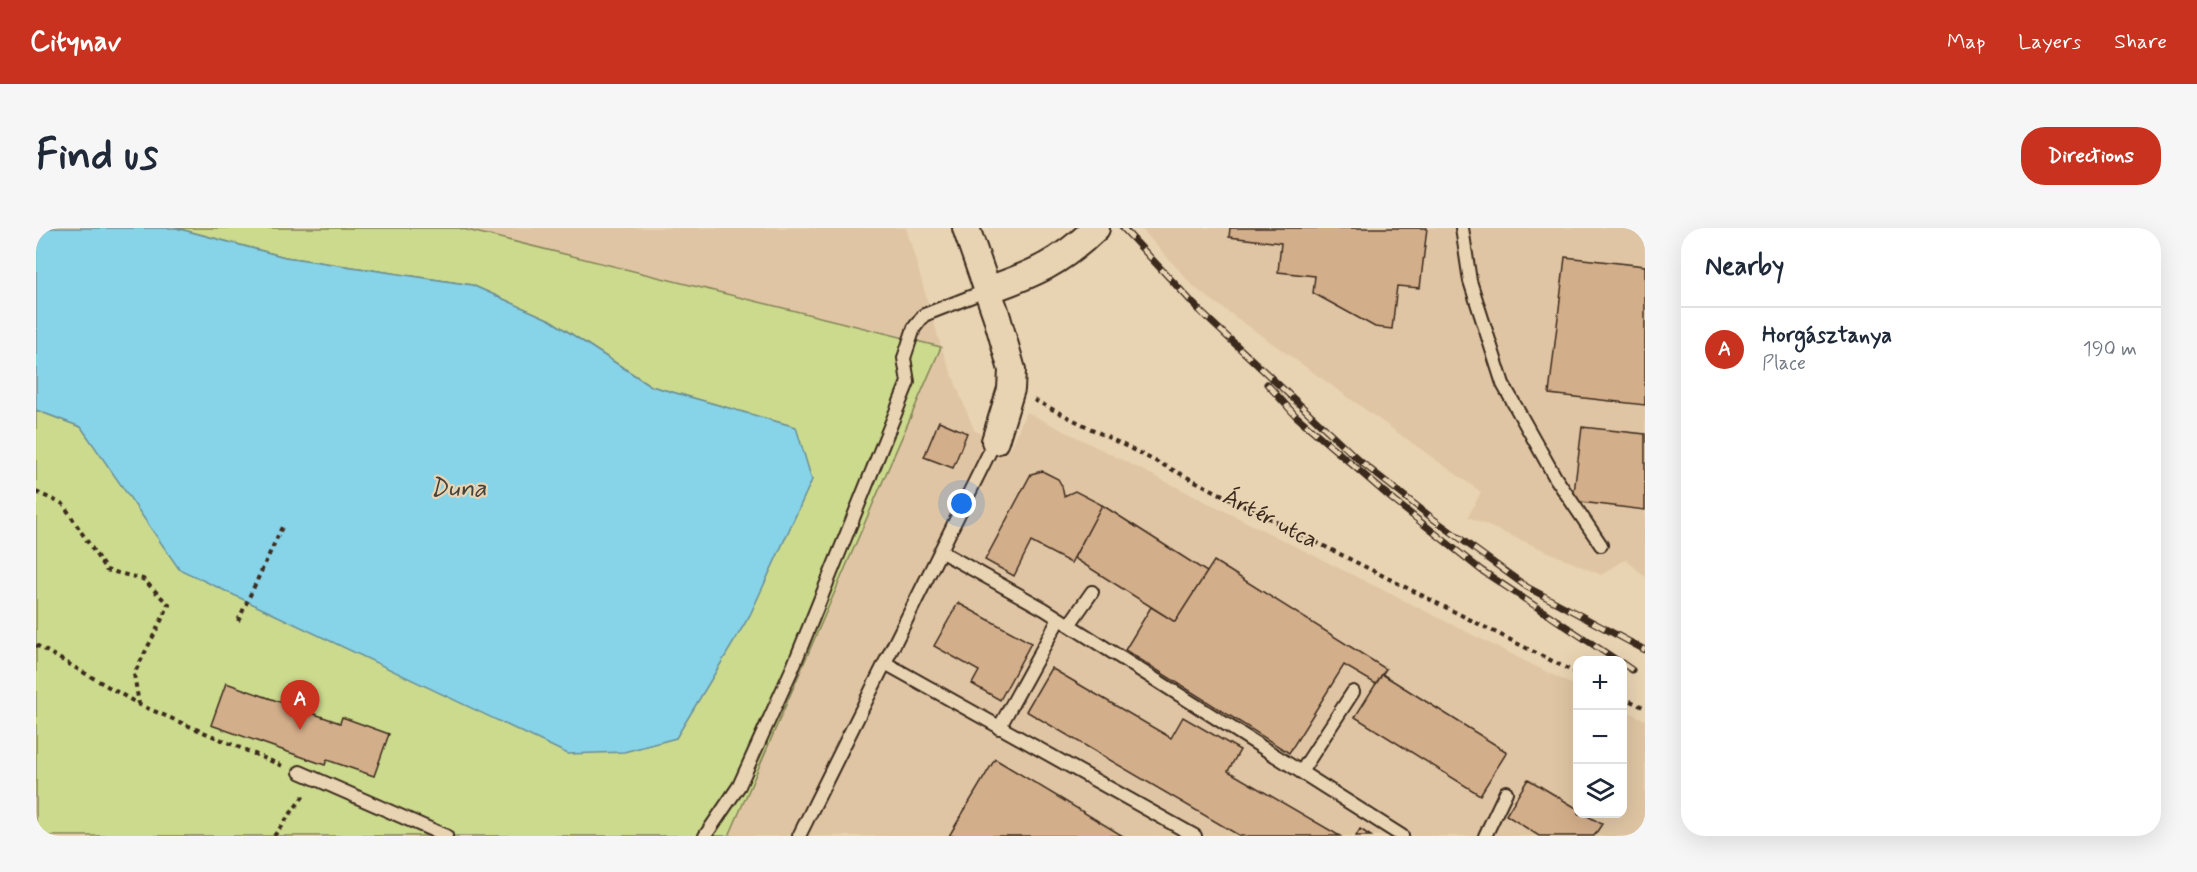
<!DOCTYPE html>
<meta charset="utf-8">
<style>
body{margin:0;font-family:Mynerve,sans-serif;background:#f6f6f7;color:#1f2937}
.controls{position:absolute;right:18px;bottom:18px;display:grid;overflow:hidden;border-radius:12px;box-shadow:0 6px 24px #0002}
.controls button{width:54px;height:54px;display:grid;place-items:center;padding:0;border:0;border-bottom:2px solid #e0e1e3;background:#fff;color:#1f2937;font:30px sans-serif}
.you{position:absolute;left:926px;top:276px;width:21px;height:21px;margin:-15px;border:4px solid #fff;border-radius:50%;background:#1a73e8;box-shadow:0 0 0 9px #1a73e833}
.badge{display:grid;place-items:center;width:39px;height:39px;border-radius:50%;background:#c8321e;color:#fff;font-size:20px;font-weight:700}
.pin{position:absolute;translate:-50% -50px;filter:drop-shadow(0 2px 3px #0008)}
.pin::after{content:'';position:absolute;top:32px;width:21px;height:18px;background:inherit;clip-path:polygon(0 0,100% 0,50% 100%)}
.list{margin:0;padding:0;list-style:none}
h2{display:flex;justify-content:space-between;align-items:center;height:78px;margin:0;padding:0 24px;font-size:26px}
h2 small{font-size:20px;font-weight:400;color:#747a83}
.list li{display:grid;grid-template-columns:39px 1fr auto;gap:18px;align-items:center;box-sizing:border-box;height:84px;padding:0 24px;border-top:2px solid #e0e1e3}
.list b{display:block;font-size:22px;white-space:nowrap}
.list p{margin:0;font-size:20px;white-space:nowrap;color:#747a83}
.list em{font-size:20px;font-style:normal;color:#747a83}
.icon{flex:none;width:33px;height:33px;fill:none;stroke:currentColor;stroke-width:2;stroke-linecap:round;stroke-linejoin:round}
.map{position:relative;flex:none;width:1609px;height:608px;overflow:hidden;border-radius:24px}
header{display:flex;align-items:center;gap:36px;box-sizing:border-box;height:84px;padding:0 30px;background:#c8321e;color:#fff}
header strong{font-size:28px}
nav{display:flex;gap:33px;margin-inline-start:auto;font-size:21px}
.intro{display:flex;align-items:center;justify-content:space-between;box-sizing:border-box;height:144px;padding:0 36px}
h1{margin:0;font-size:42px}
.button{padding:15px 27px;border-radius:24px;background:#c8321e;color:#fff;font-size:21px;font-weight:700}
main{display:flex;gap:36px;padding:0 36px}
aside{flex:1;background:#fff;border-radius:24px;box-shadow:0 6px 24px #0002}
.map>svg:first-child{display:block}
.built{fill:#dfc5a3}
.green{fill:#cbda8d;stroke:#838256;stroke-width:1.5}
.water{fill:#87d3e8;stroke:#698f97;stroke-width:1.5}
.building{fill:#d3ae8a;stroke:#3b2a1e;stroke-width:1.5}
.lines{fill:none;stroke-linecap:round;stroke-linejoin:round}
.lane-casing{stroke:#3b2a1e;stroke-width:16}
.street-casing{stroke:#3b2a1e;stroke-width:30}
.path{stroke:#3b2a1e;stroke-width:4;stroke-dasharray:4.5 4.5;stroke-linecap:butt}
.lane{stroke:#e8d3b2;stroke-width:12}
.street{stroke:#e8d3b2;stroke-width:26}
.rail-casing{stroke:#3b2a1e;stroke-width:7}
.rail{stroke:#e8d3b2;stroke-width:4.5;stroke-dasharray:14;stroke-linecap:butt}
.labels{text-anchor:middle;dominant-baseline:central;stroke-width:4.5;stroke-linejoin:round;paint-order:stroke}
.street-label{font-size:24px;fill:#3b2a1e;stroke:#e8d3b2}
.water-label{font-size:26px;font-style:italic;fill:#46433c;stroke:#e8d3b2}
</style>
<header>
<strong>Citynav</strong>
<nav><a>Map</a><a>Layers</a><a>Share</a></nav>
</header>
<div class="intro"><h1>Find us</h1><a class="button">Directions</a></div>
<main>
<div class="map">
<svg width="1609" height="608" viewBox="0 0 1609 608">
<rect width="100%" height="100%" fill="#e8d3b2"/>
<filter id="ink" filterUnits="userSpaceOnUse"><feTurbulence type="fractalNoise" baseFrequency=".0167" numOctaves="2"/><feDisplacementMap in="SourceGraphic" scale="12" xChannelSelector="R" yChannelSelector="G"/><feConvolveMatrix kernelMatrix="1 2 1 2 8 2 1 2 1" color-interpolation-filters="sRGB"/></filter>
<g filter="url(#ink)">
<path class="built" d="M423,0h447l35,119 33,83 36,20 16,-38 551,275 1,127h44l1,-105 22,11v116h-916l212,-489z
M1105,0h504v349l-19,-18 -25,16 -133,-58 13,-25 -286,-204z"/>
<path class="green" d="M140,0h283l482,119 -212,489h-693v-426l45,17 41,57 674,-57 -145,-41 -101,-66 -78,-35 -187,-28z"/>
<path class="water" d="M0,0h140l109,29 187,28 78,35 101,66 145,41 16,53 -62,135 -74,123 -52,14 -56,2 -389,-185 -98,-142 -45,-17z"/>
<path class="building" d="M1194,0h197l-7,60 -23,-2 -5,43 -17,-2 -62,-34 2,-17 -37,-4 3,-29 -52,-6z
M1529,29l80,9v139l-96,-11z
M903,193l28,12 -14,35 -29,-11z
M1546,199l63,7v76l-72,-9z
M1006,243l16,8 4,7 2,10 11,-5 27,14 -31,58 -40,-21 -17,34 -29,-16 46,-86z
M1066,277l105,67 -32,50 -101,-64z
M1178,333l172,108 -10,15 -32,-19 -55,88 -164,-103 26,-43 24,15z
M922,375l73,40 -31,57 -28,-16 7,-13 -45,-25z
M1015,440l120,70 12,-21 57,33 -12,21 112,65h-100l-214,-125z
M1346,446l125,78 -27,43 -125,-78z
M190,455l114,40 2,-6 47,17 -15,42 -47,-16 -2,5 -114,-40z
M959,531l128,77h-174z
M1492,551l50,30v5h6l18,10 -8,12h-55l-33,-21z
M1324,601l11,7h-15z"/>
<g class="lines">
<g class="lane-casing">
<path id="lane" d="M1426,0l8,53 33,103 52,93 46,68
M904,323l104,58 358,227
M1033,397l23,-33
M849,435l310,173
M963,500l60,-109
M264,544l146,64
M1265,544l52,-80
M669,608l34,-50 54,-119 115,-285 -4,-24 10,-30 10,-13 64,-25
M763,608l196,-395
M1449,608l21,-44"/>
</g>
<g class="street-casing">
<path id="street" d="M930,0l30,86 16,56 -1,19 -16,52
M952,62c46,-16 72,-27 108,-62"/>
</g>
<path class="path" d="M998,172l544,274
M0,264l27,12 43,66 37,9 26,26 -35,69 5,30
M202,393l44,-94
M0,417l104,60 145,62
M1586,469l23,11
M238,608l31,-42"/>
<use href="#lane" class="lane"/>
<use href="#street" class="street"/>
<g class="rail-casing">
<path id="rail" d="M1087,0l79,85 159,149 71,56 95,69 118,63
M1231,156l29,32 96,83 89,71 137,91
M1586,435l10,7"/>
</g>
<use href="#rail" class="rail"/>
</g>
</g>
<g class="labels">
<g class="street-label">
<text transform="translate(1234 291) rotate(27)">Ártér utca</text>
</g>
<g class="water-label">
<text x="422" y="261">Duna</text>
</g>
</g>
</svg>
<div class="controls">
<button>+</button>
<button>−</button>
<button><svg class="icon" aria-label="layers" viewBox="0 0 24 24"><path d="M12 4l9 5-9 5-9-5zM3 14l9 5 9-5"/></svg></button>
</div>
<div class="you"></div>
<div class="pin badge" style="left:264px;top:502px">A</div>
</div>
<aside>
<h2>Nearby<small></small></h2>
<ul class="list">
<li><span class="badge">A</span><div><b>Horgásztanya</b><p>Place</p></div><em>190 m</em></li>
</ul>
</aside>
</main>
